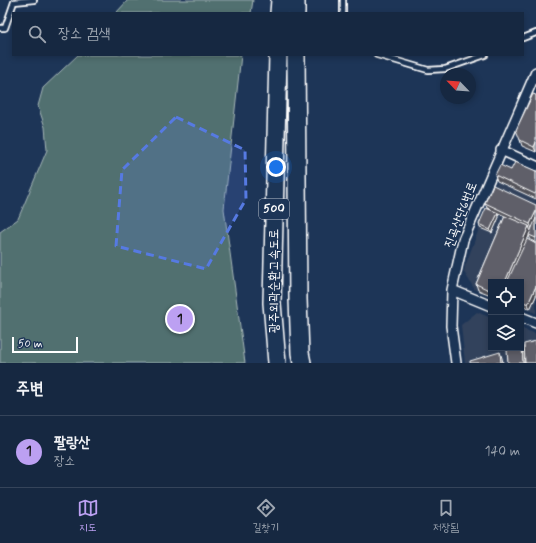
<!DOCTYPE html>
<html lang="ko">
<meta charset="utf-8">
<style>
body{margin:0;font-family:Mynerve,"Poor Story",sans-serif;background:#23344c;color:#f1f3f6}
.controls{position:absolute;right:12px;bottom:12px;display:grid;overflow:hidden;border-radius:0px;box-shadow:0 2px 6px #0003}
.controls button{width:36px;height:36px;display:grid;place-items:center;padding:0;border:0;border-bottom:1px solid #35445a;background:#162841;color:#f1f3f6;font:20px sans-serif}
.compass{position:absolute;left:440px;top:68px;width:36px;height:36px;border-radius:50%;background:#162841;box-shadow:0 2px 6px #0003;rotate:295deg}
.scale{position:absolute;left:12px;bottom:10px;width:66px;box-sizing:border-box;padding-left:4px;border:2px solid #fff;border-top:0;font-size:11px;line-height:14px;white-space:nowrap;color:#fff;-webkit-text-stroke:3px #1d3557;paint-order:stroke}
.you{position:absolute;left:276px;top:167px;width:14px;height:14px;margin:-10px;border:3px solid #fff;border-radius:50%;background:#1a73e8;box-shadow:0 0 0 6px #1a73e833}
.badge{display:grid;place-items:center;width:26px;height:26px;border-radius:50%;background:#bca0f2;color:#111;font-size:13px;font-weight:700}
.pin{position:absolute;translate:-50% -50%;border:2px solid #fff;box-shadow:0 1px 4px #0006}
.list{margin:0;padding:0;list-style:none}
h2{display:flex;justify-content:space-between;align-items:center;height:52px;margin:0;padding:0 16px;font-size:17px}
h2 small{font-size:13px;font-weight:400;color:#9ea6b1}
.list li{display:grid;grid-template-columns:26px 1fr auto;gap:12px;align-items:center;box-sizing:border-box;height:72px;padding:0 16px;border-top:1px solid #35445a}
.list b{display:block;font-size:15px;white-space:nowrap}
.list p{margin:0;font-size:13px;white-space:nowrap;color:#9ea6b1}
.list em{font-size:13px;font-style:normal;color:#9ea6b1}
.icon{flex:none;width:22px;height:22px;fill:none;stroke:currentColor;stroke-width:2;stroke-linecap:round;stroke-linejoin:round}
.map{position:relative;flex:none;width:536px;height:363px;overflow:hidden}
.search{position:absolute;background:#162841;box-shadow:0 2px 6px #0003;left:12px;right:12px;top:12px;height:44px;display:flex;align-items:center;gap:10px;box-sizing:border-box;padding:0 14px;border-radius:0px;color:#9ea6b1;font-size:15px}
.sheet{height:124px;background:#162841}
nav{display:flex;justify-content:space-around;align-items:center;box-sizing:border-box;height:56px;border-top:1px solid #35445a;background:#162841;font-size:11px;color:#9ea6b1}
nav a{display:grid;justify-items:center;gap:2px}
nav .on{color:#bca0f2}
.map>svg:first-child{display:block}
.built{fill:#31425c}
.green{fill:#517070;stroke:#a8b8b8}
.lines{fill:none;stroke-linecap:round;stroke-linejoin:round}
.service-casing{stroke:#fff;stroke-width:8}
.minor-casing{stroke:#fff;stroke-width:12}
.motorway-casing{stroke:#fff;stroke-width:20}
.service{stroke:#1d3557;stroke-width:4.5}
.minor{stroke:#1d3557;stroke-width:9}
.motorway{stroke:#1d3557;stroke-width:17}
.wall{fill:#52525a;stroke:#fff}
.shaded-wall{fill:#42424a;stroke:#fff}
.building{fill:#5f5f69;stroke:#fff}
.marked{fill:#567ae2;fill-opacity:0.2;stroke:#567ae2;stroke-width:3;stroke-dasharray:8 5;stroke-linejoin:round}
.labels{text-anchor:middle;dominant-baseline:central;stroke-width:3;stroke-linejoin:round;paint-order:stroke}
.shield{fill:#1d3557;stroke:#bbc2cd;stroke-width:1}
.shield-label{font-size:12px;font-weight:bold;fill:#fff}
.street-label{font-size:13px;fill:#fff;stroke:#1d3557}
</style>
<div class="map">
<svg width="536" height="363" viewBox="0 0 536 363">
<rect width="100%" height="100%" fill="#1d3557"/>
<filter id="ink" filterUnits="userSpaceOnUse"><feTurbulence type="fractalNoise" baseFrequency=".025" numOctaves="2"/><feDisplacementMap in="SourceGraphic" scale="8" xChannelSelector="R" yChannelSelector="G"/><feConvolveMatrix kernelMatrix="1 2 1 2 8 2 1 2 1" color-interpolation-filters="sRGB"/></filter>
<g filter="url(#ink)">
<path class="built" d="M518,164l18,8v141l-15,-5v-26h-30v14l-16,-6 -11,-18 1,-6 36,-96z
M477,312l14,6v30h30v-20l15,6v29h-71l-4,-38z"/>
<path class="green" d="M128,0h125l-2,13h-135z
M78,55h163l-17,154 21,154h-245v-131l18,-13 29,-69 -2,-23 -7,-21 5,-18z"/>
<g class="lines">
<g class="service-casing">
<path id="service" d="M343,0v13
M0,28h5l9,-26 20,-2
M523,38l13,-5
M377,55l51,15 17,-1 40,-14"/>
</g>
<g class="minor-casing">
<path id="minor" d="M501,150l35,16
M452,290l39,16
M521,317l15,6
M456,363l-5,-37 1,-36 11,-50 73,-168"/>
</g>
<g class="motorway-casing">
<path id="motorway" d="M279,13l1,-13
M296,13v-13
M296,55l2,244 2,54 2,10
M277,363l-5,-60 6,-248"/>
</g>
<use href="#service" class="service"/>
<use href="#minor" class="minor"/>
<use href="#motorway" class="motorway"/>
</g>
<path class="wall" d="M536,95v57l-14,-6 -2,-6z
M511,170l25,1v28l-39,-18 -2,-6z
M485,203l51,2v38l-5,-3 -2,-4 -2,4 9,4v52l-6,13 -9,-4v-23h-30v13l-13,-5 -2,-6 29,-68 -18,-8z
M499,217l-7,16 -12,-5 -1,-4z"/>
<path class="shaded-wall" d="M536,142v10l-2,-5z
M536,211v10l-4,8 -2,-5z
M498,213l1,4 -7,16 -2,-3z
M529,226l2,6 -2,3v1l-20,46h-4z
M536,286v10l-6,13 -2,-5z
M522,346l2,6 1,11h-2z
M500,352l2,6 1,5h-2z"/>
<path class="building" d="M533,94l3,1v47l-2,5 -14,-7 -4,-10z
M515,162l21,9v21l-1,2 -40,-19 5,-10 11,5z
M493,185l43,20v6l-6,13 -45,-21z
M486,208l12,5 -8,17 -11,-6z
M505,216l24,10 -24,56h-14v9l-15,-7z
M536,218v20l-7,-3z
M527,239l9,5v42l-8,18 -7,-3v-19h-14z
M536,341v22h-11l-1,-19z
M521,346h1l1,17h-15l-1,-13 7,-2h7z
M500,352l1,11h-31v-2z"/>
</g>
<path class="marked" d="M176,117l69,33 1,49 -40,70 -90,-23 6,-76z"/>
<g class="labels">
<rect class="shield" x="259" y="199" width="30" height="20" rx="3"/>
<g class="shield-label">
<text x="274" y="209">500</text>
</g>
<g class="street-label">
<text transform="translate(461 215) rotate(-69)">진곡산단6번로</text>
<text transform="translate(274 281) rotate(-90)">광주외곽순환고속도로</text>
</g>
</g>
</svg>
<div class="controls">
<button><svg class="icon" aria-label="locate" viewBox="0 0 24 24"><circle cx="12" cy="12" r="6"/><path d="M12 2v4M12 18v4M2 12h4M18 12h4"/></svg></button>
<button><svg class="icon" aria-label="layers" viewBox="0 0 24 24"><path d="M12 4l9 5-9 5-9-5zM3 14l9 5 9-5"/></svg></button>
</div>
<svg class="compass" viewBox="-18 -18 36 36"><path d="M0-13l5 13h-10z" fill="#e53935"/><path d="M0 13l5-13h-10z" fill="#9ea6b1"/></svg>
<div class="scale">50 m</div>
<div class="you"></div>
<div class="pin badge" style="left:180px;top:319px">1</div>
<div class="search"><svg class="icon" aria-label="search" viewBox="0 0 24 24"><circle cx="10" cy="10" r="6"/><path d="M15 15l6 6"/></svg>장소 검색</div>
</div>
<section class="sheet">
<h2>주변<small></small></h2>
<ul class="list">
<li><span class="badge">1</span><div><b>팔랑산</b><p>장소</p></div><em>140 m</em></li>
</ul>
</section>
<nav>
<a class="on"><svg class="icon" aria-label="map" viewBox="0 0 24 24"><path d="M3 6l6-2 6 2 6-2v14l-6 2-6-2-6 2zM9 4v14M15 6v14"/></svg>지도</a>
<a><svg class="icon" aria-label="directions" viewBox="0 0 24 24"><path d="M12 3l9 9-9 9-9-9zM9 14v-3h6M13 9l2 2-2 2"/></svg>길찾기</a>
<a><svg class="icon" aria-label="saved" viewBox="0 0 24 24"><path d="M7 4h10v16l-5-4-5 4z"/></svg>저장됨</a>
</nav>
